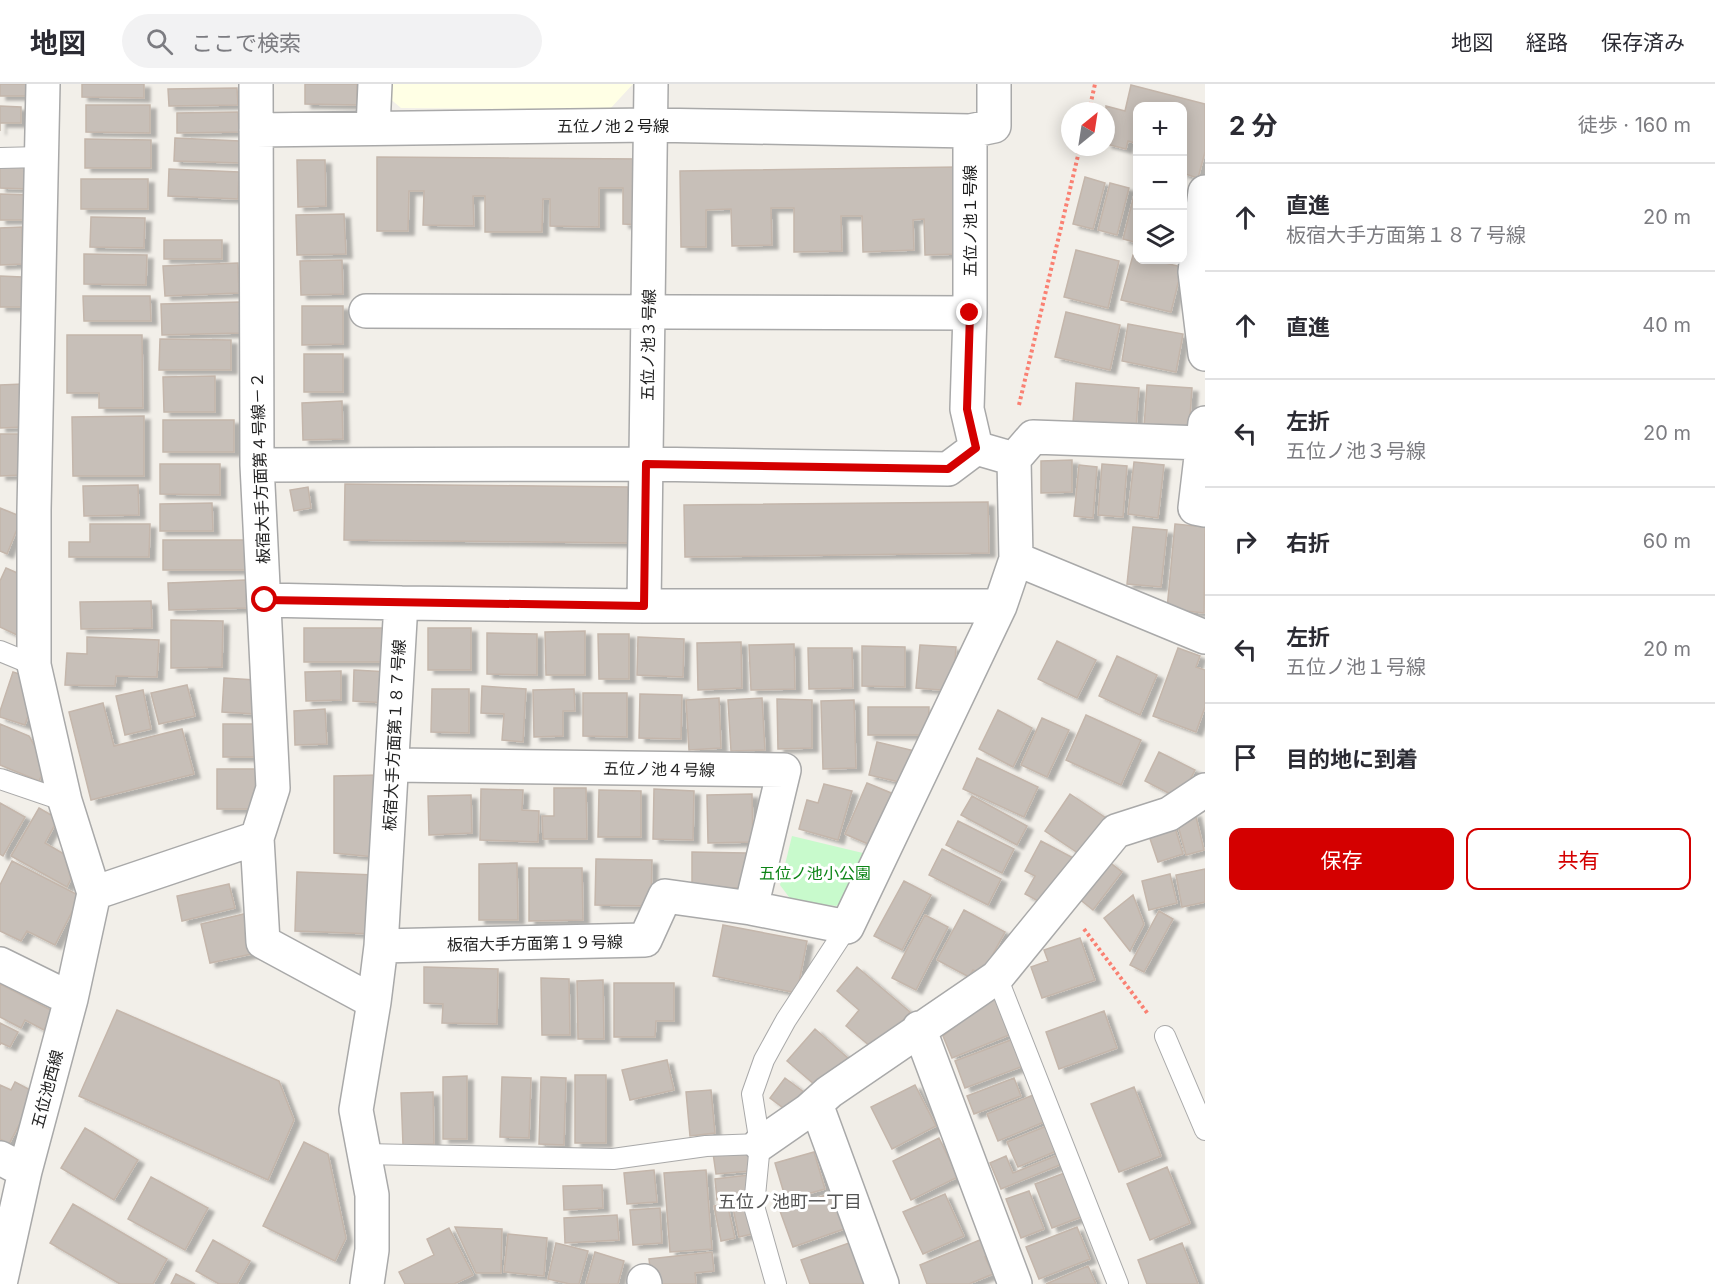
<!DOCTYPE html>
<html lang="ja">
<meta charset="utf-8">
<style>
body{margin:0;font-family:Inter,"Noto Sans JP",sans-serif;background:#f2f2f3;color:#2b2b33}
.controls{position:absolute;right:18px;top:18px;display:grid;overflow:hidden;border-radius:12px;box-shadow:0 3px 15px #0003}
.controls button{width:54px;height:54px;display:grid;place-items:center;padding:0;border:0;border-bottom:2px solid #e1e1e2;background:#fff;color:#2b2b33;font:30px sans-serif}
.compass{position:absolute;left:1061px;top:18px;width:54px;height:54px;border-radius:50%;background:#fff;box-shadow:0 3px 15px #0003;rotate:30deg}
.stop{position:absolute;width:18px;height:18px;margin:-14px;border:4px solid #d40000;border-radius:50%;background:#fff}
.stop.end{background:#d40000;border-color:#fff;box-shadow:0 2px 6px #0008}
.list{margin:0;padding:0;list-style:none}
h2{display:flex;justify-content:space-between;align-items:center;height:78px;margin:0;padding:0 24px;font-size:26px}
h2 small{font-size:20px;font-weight:400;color:#7c7c81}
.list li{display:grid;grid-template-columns:39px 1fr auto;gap:18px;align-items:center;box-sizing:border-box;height:108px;padding:0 24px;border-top:2px solid #e1e1e2}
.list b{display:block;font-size:22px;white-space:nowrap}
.list p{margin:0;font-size:20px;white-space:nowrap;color:#7c7c81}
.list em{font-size:20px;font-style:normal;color:#7c7c81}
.actions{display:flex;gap:12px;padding:18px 24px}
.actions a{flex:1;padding:14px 0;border:2px solid #d40000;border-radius:12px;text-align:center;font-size:21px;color:#d40000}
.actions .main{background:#d40000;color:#fff}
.icon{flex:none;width:33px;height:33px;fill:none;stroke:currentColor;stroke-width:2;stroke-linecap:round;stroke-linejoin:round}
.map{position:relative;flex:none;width:1205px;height:1200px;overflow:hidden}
header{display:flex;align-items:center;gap:36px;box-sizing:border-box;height:84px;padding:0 30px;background:#fff;border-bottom:2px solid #e1e1e2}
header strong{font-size:28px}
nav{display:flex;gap:33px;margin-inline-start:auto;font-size:21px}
.search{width:420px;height:54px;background:#f2f2f3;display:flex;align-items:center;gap:15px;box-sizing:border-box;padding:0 21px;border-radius:33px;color:#7c7c81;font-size:22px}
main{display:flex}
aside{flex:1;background:#fff}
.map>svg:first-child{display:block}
.education{fill:#ffffe5}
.park{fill:#c8facc}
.building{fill:#c7bfb8;stroke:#c4b6ab;stroke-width:1.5;filter:url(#shadow)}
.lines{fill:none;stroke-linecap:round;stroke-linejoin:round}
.service-casing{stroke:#a9a9a9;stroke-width:22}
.minor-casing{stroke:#a9a9a9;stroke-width:36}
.path{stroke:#fa8072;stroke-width:4;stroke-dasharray:3 3;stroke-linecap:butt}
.service{stroke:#fff;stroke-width:20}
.minor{stroke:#fff;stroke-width:33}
.route{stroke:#d40000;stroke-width:8}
.labels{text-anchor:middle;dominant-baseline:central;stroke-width:6;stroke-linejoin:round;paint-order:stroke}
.street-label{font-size:16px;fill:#222;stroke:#fff}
.park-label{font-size:16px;fill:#0c8416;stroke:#fff}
.neighbourhood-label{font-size:18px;fill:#555;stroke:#fff}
</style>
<header>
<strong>地図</strong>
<div class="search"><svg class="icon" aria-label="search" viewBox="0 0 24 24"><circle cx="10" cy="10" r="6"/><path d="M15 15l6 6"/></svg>ここで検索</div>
<nav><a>地図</a><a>経路</a><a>保存済み</a></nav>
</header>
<main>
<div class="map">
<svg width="1205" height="1200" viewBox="0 0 1205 1200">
<defs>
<filter id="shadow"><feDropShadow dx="6" dy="4" stdDeviation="1.5" flood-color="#0004"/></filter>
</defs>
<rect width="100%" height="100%" fill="#f2efe9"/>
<path class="education" d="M383,0h250l-24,26 -208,-2 -19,-16z"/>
<path class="park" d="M792,752l75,18 -15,42 -16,10 -44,-5 -12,-16z"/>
<path class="building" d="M0,0h26v12h-26z
M82,0h62v14l-62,-1z
M305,0h52v21l-52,-1z
M1131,1l74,19v48l-7,26 -16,-5v-67h-44v38l-10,-3 -2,8 -20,-5v-38l19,5z
M237,4l1,17 -69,1 -1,-17z
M86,21h64v28l-64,-1z
M0,22l21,1v16h-21v8z
M238,28l1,20 -62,1v-20z
M175,54l65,3v22l-66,-2z
M85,55l66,1v28h-66z
M377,73l265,2v66l-19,-1v-36h-24v39l-49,-1v-27h-7l-1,33h-57v-36h-12l1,30 -51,-1 1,-34h-15l-1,40h-31z
M297,76h28l1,46 -28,1z
M0,80l29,1v24l-29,-1z
M957,83l1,87 -33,1 -1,-36 -11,1 1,30 -51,2 -1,-36h-21l1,35 -48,1v-44h-23l1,37 -40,1 -1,-37 -25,1v37h-25l-1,-76z
M169,85l70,3 -1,27 -70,-3z
M1085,93l20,6 -12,46 -20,-5z
M81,95h67v30h-67z
M1110,99l19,5 -12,47 -19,-5z
M1135,107l3,1v51l-15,-4z
M0,110l30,1v25h-30z
M344,130l2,40 -49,1 -1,-40z
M91,133l54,1 -1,30 -54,-1z
M22,143l1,37 -23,1v-37z
M164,156h58v19h-58z
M1076,166l43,11 -11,47 -44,-11z
M84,170l63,1 -1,30 -62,-1z
M1133,171l5,1v4h14l30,7 -11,45 -50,-12z
M342,176l1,34 -42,1 -1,-34z
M238,179l1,30 -74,3 -2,-30z
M0,192l22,1v30h-22z
M83,212h67l1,25h-67z
M240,218l1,31 -79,2 -1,-31z
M302,222h41v38l-41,1z
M1066,228l54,13 -10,45 -55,-13z
M1128,240l55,10 -7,38 -54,-11z
M67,251h75l1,73h-44v-15h-32z
M160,255l71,1v30h-72z
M304,270h39v38h-39z
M215,292v36h-51l-1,-35z
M1076,299l63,5 -3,40 -63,-5z
M23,300l2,43 -25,1v-43z
M1147,301l45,3 -3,43 -45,-4z
M342,317l1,38 -40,1 -1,-37z
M144,332v60h-71l-1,-59z
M163,336h71v32h-71z
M0,350h25l-1,41 -24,1z
M1072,376v32l-31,1v-32z
M1134,378l30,3 -6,53 -30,-4z
M160,380h60v31l-60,-1z
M1102,380l25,2 -4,51 -25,-2z
M1079,381l18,2 -4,51 -19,-2z
M345,400l283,3v56l-284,-3z
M138,401l1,30 -55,1 -1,-30z
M308,403l3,21 -17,3 -4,-21z
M988,418l1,51 -304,4 -1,-52z
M212,419l1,28h-53v-27z
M0,424l22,9 -15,37 -7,-3z
M90,440h60l-1,33h-80v-15h21z
M1175,440l30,3 -1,86 -37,-4z
M1133,443l34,3 -6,57 -34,-3z
M163,456h83l1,30h-84z
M6,484l25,11 -2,29 -12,27 -17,-8v-46z
M246,496l1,28 -78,2 -1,-27z
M151,517l1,27 -71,1 -1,-27z
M171,536l52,1 -1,46 -51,1z
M304,544h81l1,34h-82z
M428,544h43v42h-43z
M585,547v44h-39l-1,-43z
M487,549l50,1v41l-50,-1z
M598,550h31v45h-30z
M87,553l72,3 -2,37 -41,-1 -1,10 -50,-1 2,-32 20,1z
M638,553l46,2 -1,38 -46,-2z
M1057,557l39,19 -19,38 -39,-19z
M741,558l1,46 -44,2 -1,-47z
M794,560l1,45 -44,1 -2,-45z
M920,561l36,2 -3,44 -37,-3z
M862,562l43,1v40l-43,-1z
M808,564h44l1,40 -44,1z
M1178,564l22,8 -4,11 9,3v37l-9,25 -43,-16z
M1117,572l40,19 -17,40 -41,-19z
M354,586l35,2 -2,31 -34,-2z
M341,587v29l-35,1 -1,-29z
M13,588l16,5 -6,16 10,8 -8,24 -25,-8v-6z
M224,594l34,2 -1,34 -35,-2z
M187,601l8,31 -36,8 -8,-31z
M482,602l44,3 -3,53 -21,-2 2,-26 -23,-1z
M432,605h37v44l-38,-1z
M574,605l1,22h-12v25l-29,1 -1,-47z
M143,606l8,39 -26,6 -9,-39z
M583,609h44v44l-44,-1z
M640,610l42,1 -1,44 -42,-1z
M719,614l2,50 -32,2 -3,-50z
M762,614l3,52 -34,1 -3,-51z
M777,615l35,1v48l-34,1z
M854,616l2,68 -33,1 -2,-68z
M103,619l11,43 68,-17 12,45 -103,26 -22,-88z
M868,623h61l-1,28h-60z
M325,625l2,35 -32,1 -1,-34z
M998,626l34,18 -19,39 -34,-18z
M1086,631l55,25 -20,45 -55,-25z
M1042,634l27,12 -22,47 -26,-12z
M0,640l29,12 17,30 -7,15 -39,-16z
M223,640h33v33h-33z
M877,658l38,9 -7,33 -39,-9z
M1159,668l36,18 -15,29 -35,-18z
M977,674l61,29 -14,30 -61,-28z
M217,685h44l-1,40h-43z
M379,691l-4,82 -41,-4v-77z
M867,699l29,12 -21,52 -30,-13z
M824,700l28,7 -14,49 -39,-11 8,-29 11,3z
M554,704h32l1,51h-44l-1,-23h12z
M481,705l42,1 -1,20 17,1 -1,31 -58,-2z
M654,705l40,2 -1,49 -40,-1z
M599,706l42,1v46h-43z
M752,710l1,48 -45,1 -1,-48z
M1070,710l39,26 -25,37 -39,-26z
M471,711l1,38 -43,2 -1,-39z
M972,712l55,30 -10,19 -56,-30z
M0,719l25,14 -22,39 -3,-2z
M39,724l19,11 -13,24 19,11 7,25 -4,8 -56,-31z
M1195,729l9,37 -18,5 -10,-37z
M958,737l56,28 -12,24 -56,-28z
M1173,737l10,33 -25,8 -11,-32z
M1041,757l38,20 -13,23 -10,-5 -14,24 -17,-9 10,-18 -10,-5z
M942,765l59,30 -13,26 -59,-30z
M692,768l54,1v35l-54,-1z
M596,775l56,1 -1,46 -56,-1z
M12,777l68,35 -25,49 -28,-14 -6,10 -21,-10v-46z
M1108,777l14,11 -29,38 -15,-12z
M517,779l1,57h-39v-56z
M529,784h53l1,52 -54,1z
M1205,785v33l-23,5 -6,-32z
M297,788l78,3 -2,59 -78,-3z
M1170,790l7,29 -28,7 -7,-29z
M904,797l27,14 -29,55 -28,-14z
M229,800l6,24 -53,13 -5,-25z
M1133,811l11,29 -14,27 -26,-33z
M964,826l41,22 -23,42 -9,-4 -4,7 -32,-17z
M1159,827l14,8 -29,53 -14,-7z
M248,829l8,40 -46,10 -9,-39z
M925,831l23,12 -32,63 -24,-12z
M723,841l84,16 -10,52 -84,-17z
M1080,854l15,42 -53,18 -11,-31 17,-6 -4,-11z
M424,883l74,2 -1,55 -55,-1 1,-19 -19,-1z
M857,883l53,45 -33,40 -31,-26 13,-16 -22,-19z
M541,894l28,1 1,56h-28z
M603,896l1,59h-26l-1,-58z
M614,899h60v38h-18l-1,16h-41z
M0,900l53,27 -9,19 -19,-10 -4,8 -21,-11z
M998,909l16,40 -62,25 -9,-22z
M117,926l162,71 15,39 -26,60 -189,-84z
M1104,927l13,37 -58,21 -13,-37z
M0,939l18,9 -8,15 -9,-4 -1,2z
M815,945l34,30 -27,32 -35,-30z
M1016,954l10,27 -61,23 -10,-27z
M667,976l7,30 -44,10 -8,-30z
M575,991h31v68h-31z
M467,992v63h-24v-62z
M502,993l29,1 -2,60 -29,-1z
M541,993l25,1 -2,67 -25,-1z
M785,994l24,18 -15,20 -24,-18z
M1014,994l7,18 -47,18 -7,-18z
M15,998l21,11 -27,51 -9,-5v-54l11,5z
M915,1001l21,41 -44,23 -21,-42z
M1134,1003l27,69 -42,16 -28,-68z
M711,1006l4,43 -25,3 -4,-44z
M433,1008l1,52 -31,1 -2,-52z
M1038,1009l11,27 -51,21 -11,-27z
M1049,1041l10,25 -41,17 -11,-25z
M85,1044l53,32 -24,40 -53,-32z
M939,1054l19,39 -47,23 -18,-39z
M304,1058l24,12 18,84 -11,23 -72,-35z
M748,1066l3,21 -35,3 -3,-21z
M814,1068l11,37 -39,11 -11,-37z
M1058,1071l4,9 -61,25 -11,-26 16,-7 7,17z
M1167,1083l23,56 -40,17 -23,-56z
M654,1086l3,32 -30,2 -3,-31z
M706,1086l6,79 -42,3 -6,-79z
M1067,1088l17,44 -32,12 -17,-44z
M749,1091l2,21 -34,4 -2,-21z
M151,1093l57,31 -23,42 -57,-31z
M602,1101l1,23 -39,2 -1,-24z
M1029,1107l15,38 -23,9 -15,-39z
M831,1109l13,36 -51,18 -13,-36z
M945,1110l19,42 -41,18 -20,-42z
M749,1116l7,33 -17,4 -7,-34z
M727,1119l8,35 -14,3 -7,-35z
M73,1120l94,55 -14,25h-33l-70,-41z
M660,1124l2,35 -29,2 -3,-35z
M617,1131l2,25 -54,3 -1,-25z
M455,1143l47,2 -1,44h-25z
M1077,1143l13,32 -51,20 -13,-32z
M449,1144l24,47 -19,9h-49l-6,-12 35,-17 -7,-16z
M508,1150l39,4 -3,38 -40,-4z
M987,1153l8,16 -10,4 8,17 -24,10h-42l-7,-19z
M213,1156l37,21 -13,23h-18l-23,-13z
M852,1158l14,40 -5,2h-51l-9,-24z
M556,1159l32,8 -9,33h-9l-22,-5z
M1182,1159l16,41h-51l-9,-24z
M595,1168l29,9 -6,23h-32z
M712,1168l2,19 -19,2 1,11h-44l-3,-25z
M1088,1182l8,18h-50z
M176,1190l19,10h-24z"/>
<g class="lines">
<g class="service-casing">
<path id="service" d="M0,74l41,-1
M0,567l34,14
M0,695l65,22
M997,893l121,307
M1165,952l40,94
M363,1070l250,5 93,-13 54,-2
M776,1200l-22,-78 6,-62 -8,-50 12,-34 22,-40 61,-93"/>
</g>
<g class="minor-casing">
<path id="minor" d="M256,0l1,381 16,323 -16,50 6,104 111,60 -18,108 16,85v55l-5,34
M373,44l2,-44
M256,46l395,-5 319,6
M1205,108l-10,80 10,82
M366,227l604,2
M1205,339l-10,85 10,2
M976,364l-9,-39 3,-96v-182l24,-5v-42
M1014,375l19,-22 169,6
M257,381l389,-1 302,5 28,-21
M1016,475l189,78
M265,516l136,3 -20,343 -7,56
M401,519l243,3h356
M644,522l7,-522
M393,681l391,5 -33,138
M94,809l163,-55
M381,862l264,-6 20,-44 86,12 96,19 153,-321 16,-47 -2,-100 -38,-11
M0,880l71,35
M919,944l96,256
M816,1020l66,180
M760,1060l49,-34 20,-18 168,-115 119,-146 53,-17 36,-24
M0,1074l25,13
M644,1197l1,3
M0,1200l25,-113 46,-172 23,-106 -29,-92 -31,-136v-155l9,-426"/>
</g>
<path class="path" d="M1089,27l6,-27
M1019,321l61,-258
M1084,845l64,85"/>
<use href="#service" class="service"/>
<use href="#minor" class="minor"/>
</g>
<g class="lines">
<path class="route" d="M265,516l379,6 2,-142 302,5 28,-21 -9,-39 3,-96"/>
</g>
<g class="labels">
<g class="street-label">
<text x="613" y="42">五位ノ池２号線</text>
<text transform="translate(970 137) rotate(-90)">五位ノ池１号線</text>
<text transform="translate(648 261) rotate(-89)">五位ノ池３号線</text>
<text transform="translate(260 384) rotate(-92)">板宿大手方面第４号線－２</text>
<text transform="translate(394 651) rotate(-87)">板宿大手方面第１８７号線</text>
<text transform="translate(659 685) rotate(1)">五位ノ池４号線</text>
<text transform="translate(535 859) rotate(-1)">板宿大手方面第１９号線</text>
<text transform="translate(47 1005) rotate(-75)">五位池西線</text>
</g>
<g class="park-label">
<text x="815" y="789">五位ノ池小公園</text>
</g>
<g class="neighbourhood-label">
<text x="790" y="1117">五位ノ池町一丁目</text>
</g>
</g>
</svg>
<div class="controls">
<button>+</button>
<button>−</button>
<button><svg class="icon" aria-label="layers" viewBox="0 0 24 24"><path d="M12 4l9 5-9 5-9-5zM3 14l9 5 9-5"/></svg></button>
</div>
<svg class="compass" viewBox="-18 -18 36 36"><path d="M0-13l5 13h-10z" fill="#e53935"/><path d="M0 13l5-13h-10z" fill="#7c7c81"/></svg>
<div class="stop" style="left:265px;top:516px"></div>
<div class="stop end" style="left:970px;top:229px"></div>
</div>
<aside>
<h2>2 分<small>徒歩 · 160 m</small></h2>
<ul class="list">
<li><svg class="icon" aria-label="ahead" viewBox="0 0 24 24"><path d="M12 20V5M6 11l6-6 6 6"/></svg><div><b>直進</b><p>板宿大手方面第１８７号線</p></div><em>20 m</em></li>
<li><svg class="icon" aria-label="ahead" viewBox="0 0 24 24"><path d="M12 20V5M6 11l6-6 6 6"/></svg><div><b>直進</b></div><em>40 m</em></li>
<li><svg class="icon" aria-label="left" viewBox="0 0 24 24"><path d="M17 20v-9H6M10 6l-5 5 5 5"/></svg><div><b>左折</b><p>五位ノ池３号線</p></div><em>20 m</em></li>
<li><svg class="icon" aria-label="right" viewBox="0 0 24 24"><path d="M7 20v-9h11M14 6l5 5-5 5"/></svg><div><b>右折</b></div><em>60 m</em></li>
<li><svg class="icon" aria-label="left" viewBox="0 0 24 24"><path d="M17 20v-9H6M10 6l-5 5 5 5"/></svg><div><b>左折</b><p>五位ノ池１号線</p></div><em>20 m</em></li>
<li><svg class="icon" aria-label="arrive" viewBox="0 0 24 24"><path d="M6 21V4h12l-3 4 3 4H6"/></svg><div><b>目的地に到着</b></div></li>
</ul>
<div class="actions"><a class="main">保存</a><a>共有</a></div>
</aside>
</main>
